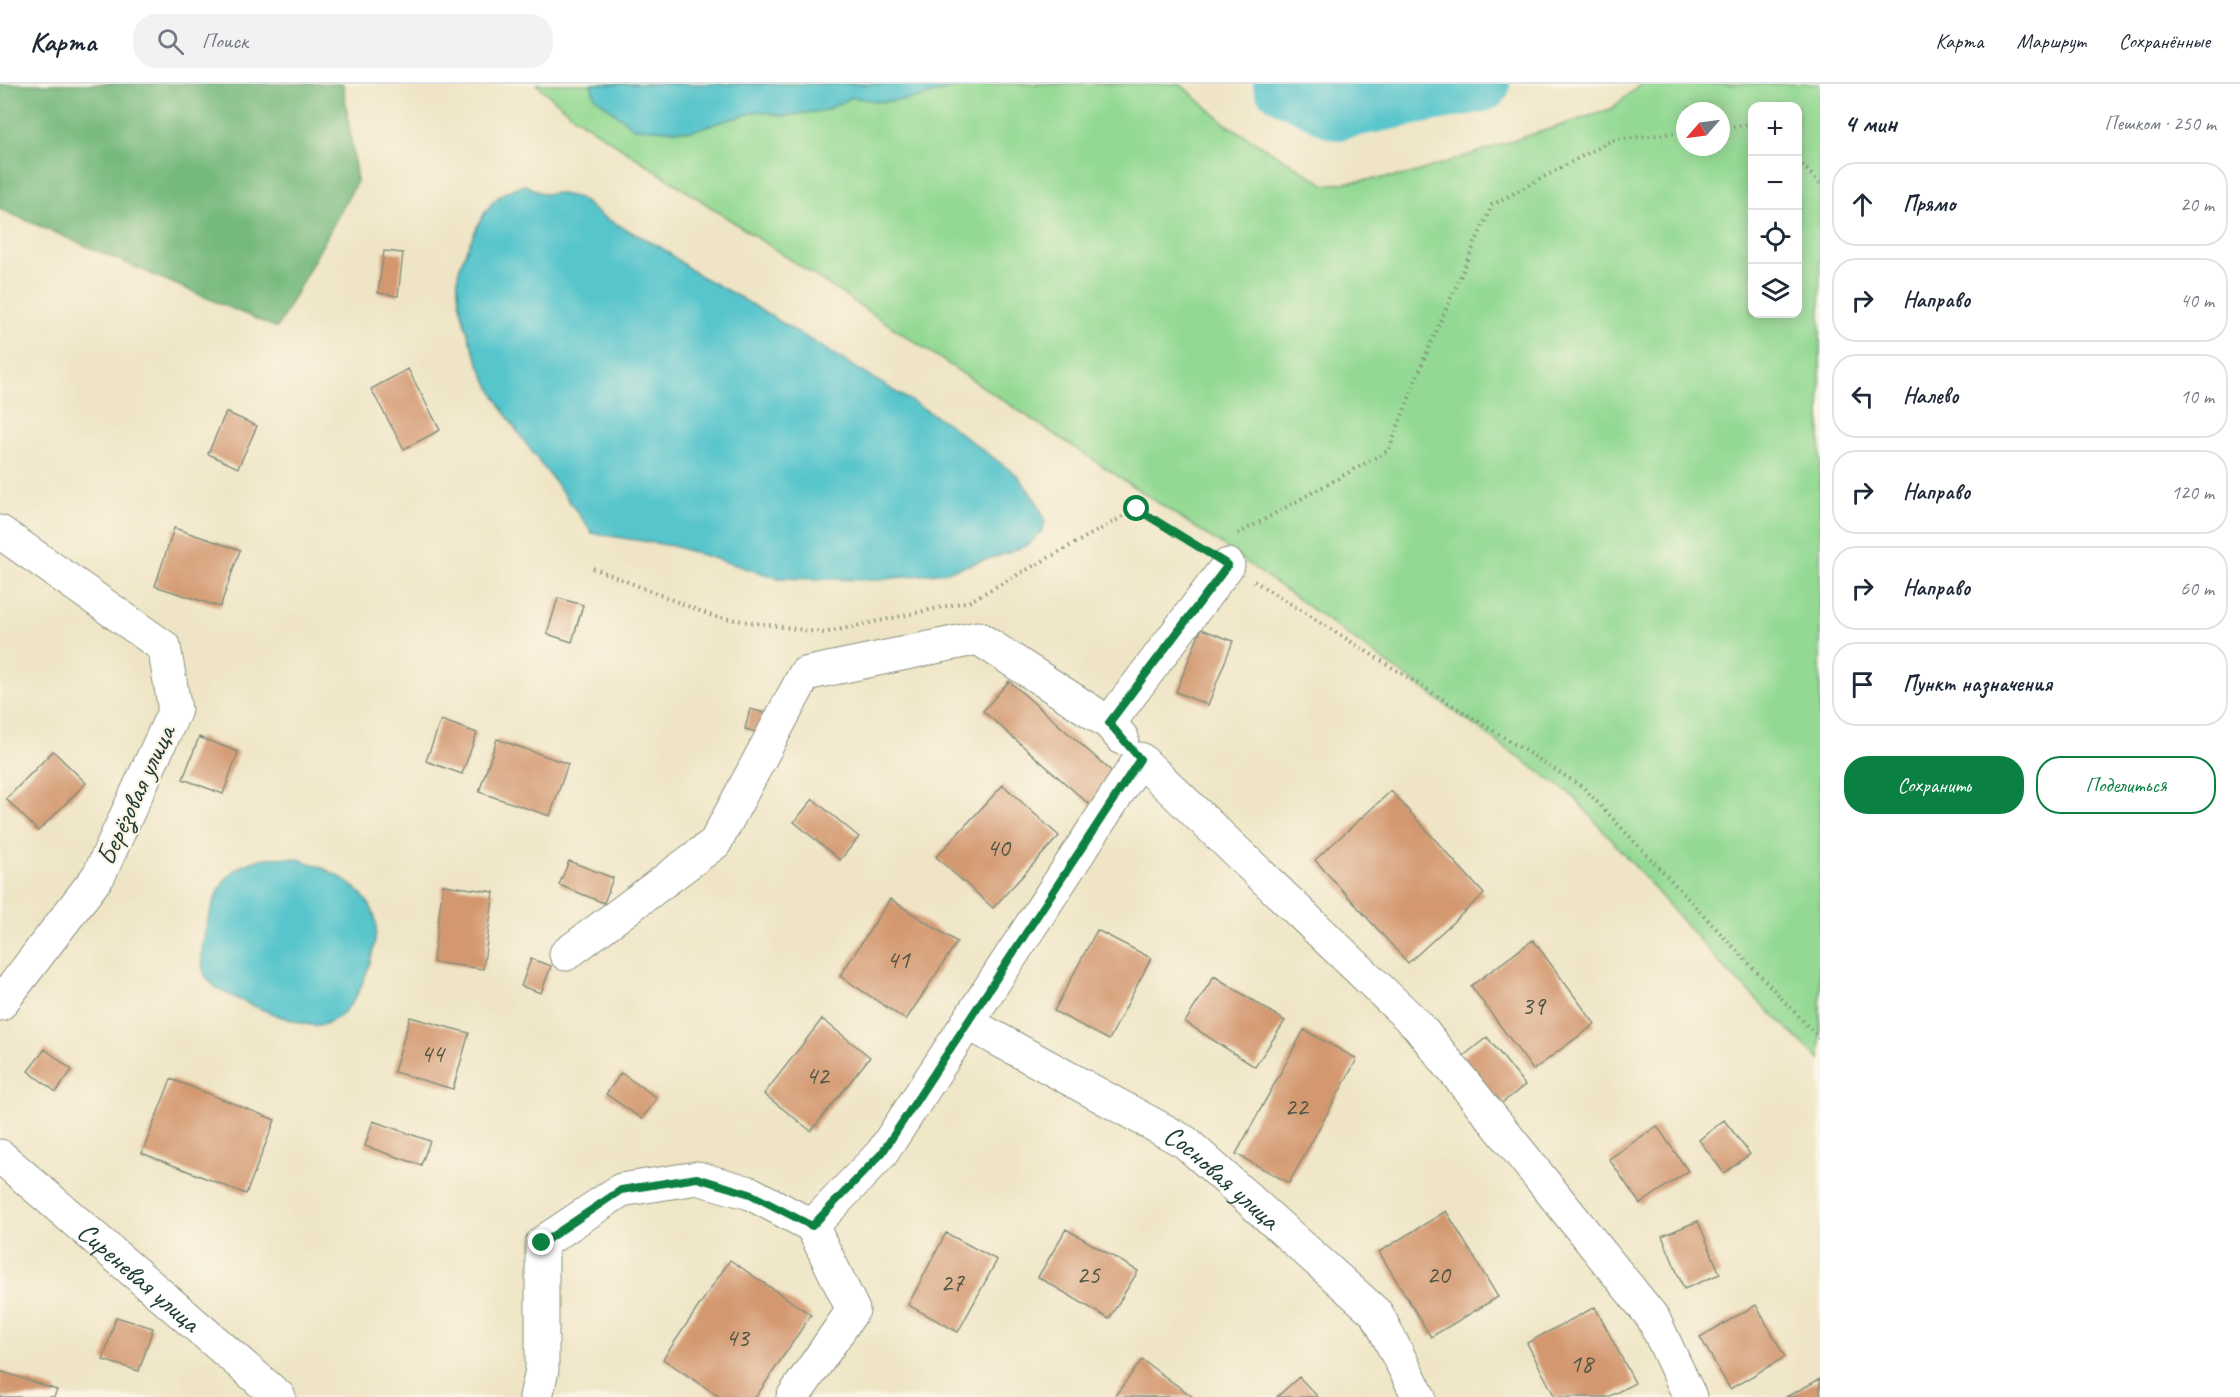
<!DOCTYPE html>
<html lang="ru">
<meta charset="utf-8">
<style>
body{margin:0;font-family:Caveat,sans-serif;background:#f2f2f3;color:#1f2937}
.controls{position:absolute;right:18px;top:18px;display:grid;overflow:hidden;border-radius:12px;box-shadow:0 3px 15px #0003}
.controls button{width:54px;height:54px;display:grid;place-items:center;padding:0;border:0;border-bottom:2px solid #e0e1e3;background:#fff;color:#1f2937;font:30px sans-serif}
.compass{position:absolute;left:1676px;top:18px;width:54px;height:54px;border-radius:50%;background:#fff;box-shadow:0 3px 15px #0003;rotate:242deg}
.stop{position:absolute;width:18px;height:18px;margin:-14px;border:4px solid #0b8043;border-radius:50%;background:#fff}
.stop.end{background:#0b8043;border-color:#fff;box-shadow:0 2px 6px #0008}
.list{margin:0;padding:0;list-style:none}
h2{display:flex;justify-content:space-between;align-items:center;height:78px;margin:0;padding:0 24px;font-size:26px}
h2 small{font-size:20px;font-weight:400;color:#747a83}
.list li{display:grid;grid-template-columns:39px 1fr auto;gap:18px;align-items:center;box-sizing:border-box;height:84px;margin:0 12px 12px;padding:0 12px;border:2px solid #e0e1e3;border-radius:24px}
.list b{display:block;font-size:22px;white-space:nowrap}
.list em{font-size:20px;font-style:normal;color:#747a83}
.actions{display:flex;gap:12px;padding:18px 24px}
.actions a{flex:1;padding:14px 0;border:2px solid #0b8043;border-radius:24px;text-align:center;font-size:21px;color:#0b8043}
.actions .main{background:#0b8043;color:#fff}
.icon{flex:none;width:33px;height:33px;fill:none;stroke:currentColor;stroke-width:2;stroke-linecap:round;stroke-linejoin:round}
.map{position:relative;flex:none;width:1820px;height:1313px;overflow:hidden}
header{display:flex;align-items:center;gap:36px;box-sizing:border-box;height:84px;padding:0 30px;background:#fff;border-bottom:2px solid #e0e1e3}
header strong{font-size:28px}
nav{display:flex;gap:33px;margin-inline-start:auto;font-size:21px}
.search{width:420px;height:54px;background:#f2f2f3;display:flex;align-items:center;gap:15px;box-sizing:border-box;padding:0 21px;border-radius:24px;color:#747a83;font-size:22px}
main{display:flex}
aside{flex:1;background:#fff}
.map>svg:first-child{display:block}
.green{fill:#93d993;stroke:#598b64;stroke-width:1.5;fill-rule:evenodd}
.forest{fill:#76b97d;stroke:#4a7b58;stroke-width:1.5}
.water{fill:#57c5cc;stroke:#3b8180;stroke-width:1.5}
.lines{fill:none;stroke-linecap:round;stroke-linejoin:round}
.river{stroke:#57c5cc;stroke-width:56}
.building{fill:#d39870}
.minor-casing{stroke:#87917d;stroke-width:35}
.path{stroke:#87917d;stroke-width:4;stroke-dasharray:1.5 4.5;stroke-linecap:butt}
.minor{stroke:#fff;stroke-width:33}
.route{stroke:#0b8043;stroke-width:8}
.labels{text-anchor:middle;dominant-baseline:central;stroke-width:4.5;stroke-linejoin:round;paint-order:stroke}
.number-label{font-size:26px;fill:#4c5443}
.street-label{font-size:28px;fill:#1f3d34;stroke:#fcf5e5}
</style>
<header>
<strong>Карта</strong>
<div class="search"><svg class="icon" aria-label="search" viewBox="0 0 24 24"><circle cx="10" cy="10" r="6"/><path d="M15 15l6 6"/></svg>Поиск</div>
<nav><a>Карта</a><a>Маршрут</a><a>Сохранённые</a></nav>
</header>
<main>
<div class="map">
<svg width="1820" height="1313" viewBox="0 0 1820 1313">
<rect width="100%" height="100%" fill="#fcf5e5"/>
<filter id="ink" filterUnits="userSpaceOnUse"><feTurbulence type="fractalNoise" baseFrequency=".0167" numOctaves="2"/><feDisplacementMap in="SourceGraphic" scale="12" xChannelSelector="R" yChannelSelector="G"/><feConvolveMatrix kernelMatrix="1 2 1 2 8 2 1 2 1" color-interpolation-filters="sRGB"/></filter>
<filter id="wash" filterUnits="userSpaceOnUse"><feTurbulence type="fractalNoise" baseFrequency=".008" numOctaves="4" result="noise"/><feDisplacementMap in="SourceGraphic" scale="24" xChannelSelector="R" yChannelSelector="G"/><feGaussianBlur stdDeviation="1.35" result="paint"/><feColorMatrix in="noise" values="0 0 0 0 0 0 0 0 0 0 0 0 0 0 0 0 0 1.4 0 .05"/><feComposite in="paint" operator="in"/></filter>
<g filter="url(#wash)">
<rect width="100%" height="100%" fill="#efe5c6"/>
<path class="green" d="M536,0h644l46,40 100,61 81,-10 204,-66 30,-25h179v976l-96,-92 -151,-172 -351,-251 -646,-427zM1752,22h46v208h-46zM1685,27h36v36h-36z"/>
<path class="forest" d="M0,0h343l14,97 -80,147 -277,-119z"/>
<path class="water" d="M591,0h375l-48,14 -36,4 -30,-5 -26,13 -21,3 -20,3 -27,-5 -67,20 -57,-3 -39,-31z
M525,101l18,9 15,-1 21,5 24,19 59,31 33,25 46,25 203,123 75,56 19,27 7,18 -4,10 -12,12 -18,8 -66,20 -68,8 -99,-2 -105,-32 -81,-13c-48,-71 -104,-123 -127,-209 -5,-17 -10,-37 -6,-54 3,-12 9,-23 14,-34 11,-26 23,-45 52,-51z
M266,774c10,0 23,-2 32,1 31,9 81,34 78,72 -1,18 -7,36 -14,53 -7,17 -23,40 -44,41 -18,2 -97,-30 -109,-44 -17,-19 2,-80 15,-99 11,-16 25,-20 42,-24z"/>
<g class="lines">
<path class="river" d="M1281,0l56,28 145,-28"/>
</g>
<g id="blocks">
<path class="building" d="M384,167l19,2 -5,43 -20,-3z
M408,285l32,61 -36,19 -33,-60z
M226,328l31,14 -19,42 -30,-14z
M174,444l66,22 -20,57 -65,-21z
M558,514l25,7 -11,37 -25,-8z
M1201,545l32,12 -25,64 -32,-13z
M1009,597l108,95 -26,30 -108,-95z
M750,625l25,7 -5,20 -25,-7z
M441,636l36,13 -15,41 -36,-13z
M199,653l39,15 -15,42 -40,-15z
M497,655l71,25 -18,52 -71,-24z
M53,667l33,32 -48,48 -32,-32z
M1003,701l56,51 -66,72 -57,-51z
M1391,707l93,103 -76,69 -93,-103z
M813,715l46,38 -19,23 -46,-38z
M569,777l44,17 -9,25 -45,-18z
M443,801l51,7 -11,77 -50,-7z
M890,815l67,43 -51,78 -66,-44z
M1097,846l54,28 -42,82 -55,-29z
M1533,856l62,84 -62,46 -62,-84z
M531,875l20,7 -10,27 -20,-7z
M1214,892l71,45 -30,46 -70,-45z
M410,933l59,16 -16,56 -59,-17z
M822,935l48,38 -59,74 -47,-37z
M1304,946l53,29 -68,124 -53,-29z
M1487,953l38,48 -27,21 -37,-48z
M45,965l27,21 -16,22 -28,-21z
M621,989l36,25 -15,21 -36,-25z
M171,995l104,41 -29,74 -104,-41z
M1724,1036l26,34 -26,19 -25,-33z
M373,1037l57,20 -9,24 -56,-19z
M1657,1042l31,45 -48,33 -31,-45z
M1446,1127l52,86 -67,40 -52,-85z
M1698,1137l22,53 -36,15 -22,-53z
M1066,1145l72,42 -29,48 -71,-42z
M946,1149l51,27 -39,72 -50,-27z
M730,1176l81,55 -55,82h-36l-57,-38z
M1756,1221l29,52 -55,32 -30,-52z
M1595,1223l40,76 -27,14h-53l-28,-54z
M116,1233l37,11 -14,43 -36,-11z
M1142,1276l51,37h-79z
M0,1287l57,19 -3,7h-54z
M1299,1293l19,20h-41z
M1820,1295v18h-34z"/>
</g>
</g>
<g filter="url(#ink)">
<use href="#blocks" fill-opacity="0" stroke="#87917d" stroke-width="1.5"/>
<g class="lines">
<g class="minor-casing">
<g id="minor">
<path d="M0,448l164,115 11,63 -76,165 -99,129"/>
<path d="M1122,654l-13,-15 119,-158"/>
<path d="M566,870l149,-111 90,-169 173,-36 131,85"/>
<path id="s1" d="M968,939l217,119 192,172 42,83"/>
<path id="s2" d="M0,1072l279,241"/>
<path d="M536,1313l6,-27v-127l79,-53 76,-12 53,15 62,33 70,-73 258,-394 278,267 235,292 37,79"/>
<path d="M793,1313l60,-87 -41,-84"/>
</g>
</g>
<path class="path" d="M1721,44l31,-4
M1798,77l22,22
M1238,450l151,-84 35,-91 68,-154 120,-65 73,-8
M593,484l122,49 109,16 146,-32 167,-92 64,40
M1254,497l329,206 237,252"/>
<use href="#minor" class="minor"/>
</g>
</g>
<g class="lines" filter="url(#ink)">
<path class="route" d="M542,1159l79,-53 76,-12 53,16 62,32 70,-73 258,-394 -31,-36 119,-158 -91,-56"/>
</g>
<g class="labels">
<g class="number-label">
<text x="998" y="763">40</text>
<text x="898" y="875">41</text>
<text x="1533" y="921">39</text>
<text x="432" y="969">44</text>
<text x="817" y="991">42</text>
<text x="1296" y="1022">22</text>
<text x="1088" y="1190">25</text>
<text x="1438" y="1190">20</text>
<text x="952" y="1198">27</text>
<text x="737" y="1253">43</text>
<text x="1581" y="1279">18</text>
</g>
<g class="street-label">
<text transform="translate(135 711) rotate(-65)">Берёзовая улица</text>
<text stroke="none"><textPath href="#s1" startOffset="298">Сосновая улица</textPath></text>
<text stroke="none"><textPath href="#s2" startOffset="184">Сиреневая улица</textPath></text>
</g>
</g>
</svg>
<div class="controls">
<button>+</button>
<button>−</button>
<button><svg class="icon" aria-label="locate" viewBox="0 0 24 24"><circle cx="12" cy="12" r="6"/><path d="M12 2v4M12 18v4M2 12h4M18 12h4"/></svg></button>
<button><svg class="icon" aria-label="layers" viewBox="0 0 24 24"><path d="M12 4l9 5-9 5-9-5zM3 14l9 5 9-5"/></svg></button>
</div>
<svg class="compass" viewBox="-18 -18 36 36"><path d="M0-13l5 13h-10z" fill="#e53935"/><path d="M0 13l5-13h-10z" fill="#747a83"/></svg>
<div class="stop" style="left:1137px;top:425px"></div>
<div class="stop end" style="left:542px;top:1159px"></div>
</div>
<aside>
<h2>4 мин<small>Пешком · 250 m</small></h2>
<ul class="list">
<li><svg class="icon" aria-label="ahead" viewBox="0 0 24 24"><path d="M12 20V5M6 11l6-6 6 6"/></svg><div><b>Прямо</b></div><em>20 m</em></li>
<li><svg class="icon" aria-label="right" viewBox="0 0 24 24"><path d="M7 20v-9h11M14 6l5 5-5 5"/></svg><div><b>Направо</b></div><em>40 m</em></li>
<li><svg class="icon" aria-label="left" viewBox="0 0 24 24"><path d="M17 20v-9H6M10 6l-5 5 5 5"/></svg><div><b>Налево</b></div><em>10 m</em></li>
<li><svg class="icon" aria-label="right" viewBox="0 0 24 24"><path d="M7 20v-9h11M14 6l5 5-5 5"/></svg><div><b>Направо</b></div><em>120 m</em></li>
<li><svg class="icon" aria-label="right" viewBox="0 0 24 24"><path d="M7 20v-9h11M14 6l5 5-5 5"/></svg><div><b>Направо</b></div><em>60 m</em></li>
<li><svg class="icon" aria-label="arrive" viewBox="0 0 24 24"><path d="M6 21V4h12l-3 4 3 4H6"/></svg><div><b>Пункт назначения</b></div></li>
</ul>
<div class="actions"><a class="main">Сохранить</a><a>Поделиться</a></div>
</aside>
</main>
